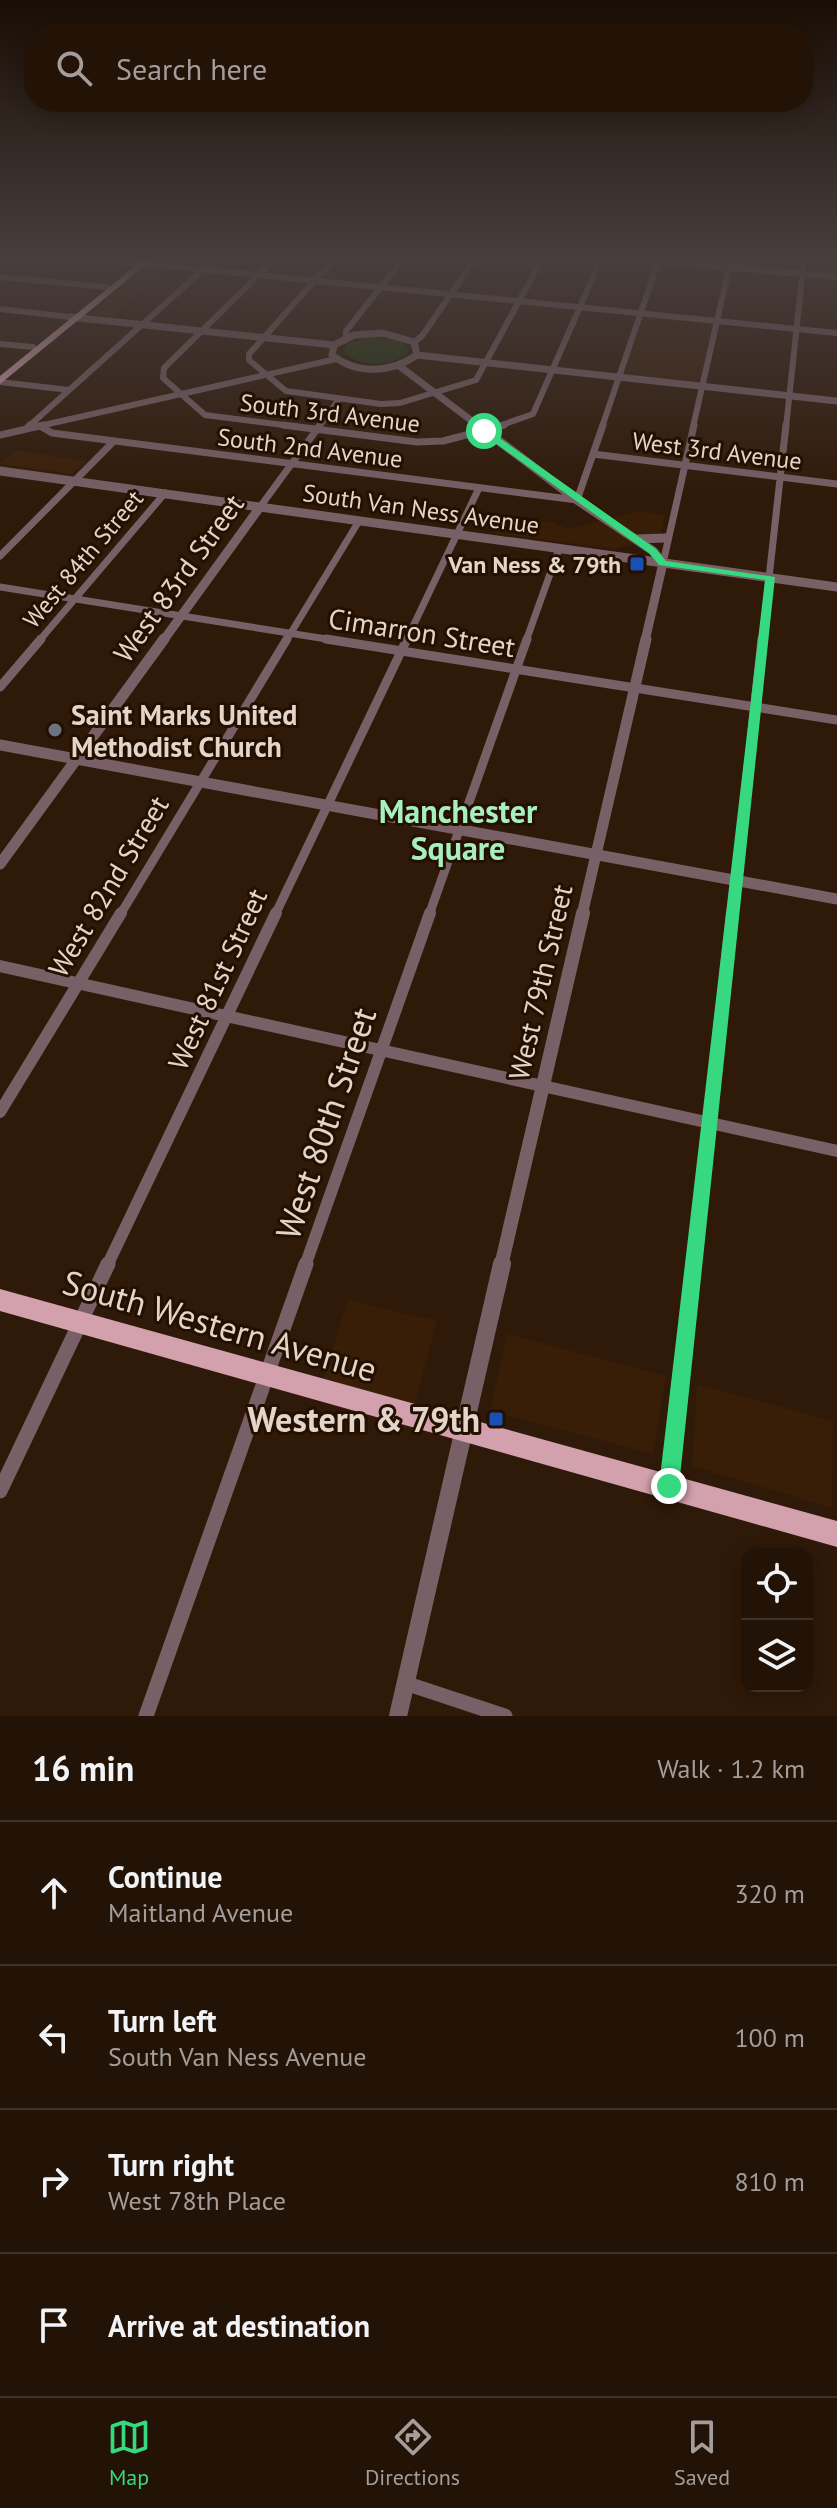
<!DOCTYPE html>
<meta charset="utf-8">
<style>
body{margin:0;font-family:"PT Sans",sans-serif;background:#2f2014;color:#f1f3f6}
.controls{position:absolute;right:24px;bottom:24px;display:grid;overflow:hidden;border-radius:16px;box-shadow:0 4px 20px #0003}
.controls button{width:72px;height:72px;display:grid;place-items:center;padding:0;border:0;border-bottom:2px solid #403228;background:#231306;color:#f1f3f6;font:40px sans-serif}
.stop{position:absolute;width:24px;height:24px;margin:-18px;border:6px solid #36d880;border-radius:50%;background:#fff}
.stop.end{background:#36d880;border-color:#fff;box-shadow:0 2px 8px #0008}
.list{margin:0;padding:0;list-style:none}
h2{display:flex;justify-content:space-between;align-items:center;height:104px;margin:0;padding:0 32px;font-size:34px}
h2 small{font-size:26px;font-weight:400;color:#a39e9b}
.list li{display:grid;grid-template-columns:52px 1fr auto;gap:24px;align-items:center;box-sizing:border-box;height:144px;padding:0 32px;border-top:2px solid #403228}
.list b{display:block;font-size:30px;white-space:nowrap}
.list p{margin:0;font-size:26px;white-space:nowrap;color:#a39e9b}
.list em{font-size:26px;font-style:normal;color:#a39e9b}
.icon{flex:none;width:44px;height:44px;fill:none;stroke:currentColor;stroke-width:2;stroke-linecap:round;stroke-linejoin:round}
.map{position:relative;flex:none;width:837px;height:1716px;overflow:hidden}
.search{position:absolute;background:#231306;box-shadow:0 4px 20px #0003;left:24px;right:24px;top:24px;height:88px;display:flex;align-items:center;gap:20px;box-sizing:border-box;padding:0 28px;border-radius:32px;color:#a39e9b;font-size:30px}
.sheet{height:680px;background:#231306}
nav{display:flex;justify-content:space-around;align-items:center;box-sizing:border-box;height:112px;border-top:2px solid #403228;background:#231306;font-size:22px;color:#a39e9b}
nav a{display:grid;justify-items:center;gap:4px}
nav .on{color:#36d880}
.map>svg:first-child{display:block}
.built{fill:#391e07}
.green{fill:#253511}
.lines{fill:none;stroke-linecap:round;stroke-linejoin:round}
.minor-far4{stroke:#786066;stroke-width:6}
.minor-far3{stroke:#786066;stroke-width:7}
.minor-far2{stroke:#786066;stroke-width:9}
.minor-far1{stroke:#786066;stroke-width:12}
.minor{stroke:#786066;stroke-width:15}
.tertiary-far4{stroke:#786066;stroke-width:7}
.tertiary-far3{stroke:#786066;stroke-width:9}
.tertiary-far2{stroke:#786066;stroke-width:11}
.tertiary-far1{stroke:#786066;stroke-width:14}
.tertiary{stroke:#786066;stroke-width:18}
.primary{fill:#d3a1ae;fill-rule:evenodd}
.route{fill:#36d880}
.transit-dot{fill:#1a4fb4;stroke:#241001;stroke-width:3}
.worship-dot{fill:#6b7280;stroke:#241001;stroke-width:3}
.labels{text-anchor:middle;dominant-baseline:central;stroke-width:6;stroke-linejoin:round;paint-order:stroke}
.far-street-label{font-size:24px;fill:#e4d5ca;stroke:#241001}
.far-poi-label{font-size:24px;font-weight:bold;fill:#e4d5ca;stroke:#241001;text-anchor:end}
.street-label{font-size:28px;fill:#e4d5ca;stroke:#241001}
.poi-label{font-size:28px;font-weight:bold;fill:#e4d5ca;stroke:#241001;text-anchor:start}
.quarter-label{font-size:32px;font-weight:bold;fill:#a7f0be;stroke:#241001}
.near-street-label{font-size:34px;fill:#e4d5ca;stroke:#241001}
.near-poi-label{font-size:34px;font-weight:bold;fill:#e4d5ca;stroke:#241001;text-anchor:end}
</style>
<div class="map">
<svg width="837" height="1716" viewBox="0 0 837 1716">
<rect width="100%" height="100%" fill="#2f1908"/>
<path class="built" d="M147,267l22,1 -57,49 -23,-3z
M642,314l74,7 -16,64 -79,-8z
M15,451h5l67,10 -15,13 -72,-10z
M638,511l28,4 -6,22 -46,12 -122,-16 9,-17 50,6 18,7z
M348,1300l89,21 -25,93 -92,-26z
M507,1334l159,42 -13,78 -163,-43z
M697,1384l136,37 -1,87 -140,-42z"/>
<path class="green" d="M375,336l27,5 7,9c-12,18 -52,18 -66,1l5,-8z"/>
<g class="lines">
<path class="minor-far4" d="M98,259l739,74
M275,259l-111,109 -1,10 42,37 94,12
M334,259l-85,95v6l37,31 95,13 19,-1 76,-23 66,-121
M0,277l107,10
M0,309l70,8
M346,338v-7l57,-72
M414,342l8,-6 53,-77
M0,344l33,3
M0,382l69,8
M28,427l187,-168
M35,427l301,-68
M319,427l20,-28
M496,427l37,-13 68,-155
M602,427l57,-168
M693,427l38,-168
M786,427l18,-168"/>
<path class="minor-far3" d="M283,425l134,17 26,-1 61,-16
M40,426l12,7 525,67 26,-75
M27,428l3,-3
M0,435l44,-10
M593,454l244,30
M260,507l60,-82
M0,556l114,-115
M663,563l31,-138
M0,587l339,54
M39,641l126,-148
M286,641l73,-120
M406,641l73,-153
M526,641l33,-92
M762,641l24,-216"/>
<path class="minor-far2" d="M326,639l511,81
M0,687l41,-48
M120,915l167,-276
M275,915l132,-276
M429,915l98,-276
M732,915l30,-276"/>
<path class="minor-far1" d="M0,966l837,185
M0,1112l121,-199
M107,1266l169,-353
M305,1266l125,-353
M693,1266l39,-353"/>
<path class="minor" d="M669,1486l24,-222
M0,1491l108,-227
M405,1683l100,33
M146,1716l160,-452"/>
<path class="tertiary-far4" d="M640,259l197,18
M70,317l264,28
M383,333l31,9 3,13c-26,18 -60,20 -85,0l2,-10 20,-10z
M417,355l420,46
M398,365l82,62"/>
<path class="tertiary-far3" d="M478,425l99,75 76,51 10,12 -18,78
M0,471l837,116
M638,539l28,-1
M163,641l97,-134"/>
<path class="tertiary-far2" d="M0,745l837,154
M0,864l164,-225
M582,915l64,-276"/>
<path class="tertiary-far1" d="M501,1266l82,-353"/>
<path class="tertiary" d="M398,1716l104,-452"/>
<path class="primary" d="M144,259h9l-153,125v-8z
M0,1289l837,232v26l-837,-236z"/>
</g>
<linearGradient id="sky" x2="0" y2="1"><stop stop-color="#1a0e04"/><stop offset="0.52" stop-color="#473e3d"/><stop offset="1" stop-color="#473e3d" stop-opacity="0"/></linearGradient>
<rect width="837" height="499" fill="url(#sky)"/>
<path class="route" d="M481,429h6l169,120 10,12 109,16 -96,909 -3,7 -7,3 -7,-3 -3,-7 106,-906 -106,-15 -10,-12 -168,-120z"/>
<g class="transit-dot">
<rect x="629" y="556" width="16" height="16" rx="4"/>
<rect x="488" y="1411" width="16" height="16" rx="4"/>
</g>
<circle class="worship-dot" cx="55" cy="730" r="8"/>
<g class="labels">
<g class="far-street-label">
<text transform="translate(330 413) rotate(7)">South 3rd Avenue</text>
<text transform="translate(310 448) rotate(7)">South 2nd Avenue</text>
<text transform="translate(717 451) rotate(7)">West 3rd Avenue</text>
<text transform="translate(421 509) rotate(8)">South Van Ness Avenue</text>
<text transform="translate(83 559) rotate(-50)">West 84th Street</text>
</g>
<g class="far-poi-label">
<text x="621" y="564">Van Ness &amp; 79th</text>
</g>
<g class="street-label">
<text transform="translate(178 578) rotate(-54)">West 83rd Street</text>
<text transform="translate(422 632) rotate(9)">Cimarron Street</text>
<text transform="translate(108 886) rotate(-59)">West 82nd Street</text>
<text transform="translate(217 979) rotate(-65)">West 81st Street</text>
<text transform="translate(540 982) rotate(-77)">West 79th Street</text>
</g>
<g class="poi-label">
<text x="71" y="714">Saint Marks United<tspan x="71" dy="32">Methodist Church</tspan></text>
</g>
<g class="quarter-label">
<text x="458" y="811">Manchester<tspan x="458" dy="37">Square</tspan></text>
</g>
<g class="near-street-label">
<text transform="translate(325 1123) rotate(-71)">West 80th Street</text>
<text transform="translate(220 1325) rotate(16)">South Western Avenue</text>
</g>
<g class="near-poi-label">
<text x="480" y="1419">Western &amp; 79th</text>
</g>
</g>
</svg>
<div class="controls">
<button><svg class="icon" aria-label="locate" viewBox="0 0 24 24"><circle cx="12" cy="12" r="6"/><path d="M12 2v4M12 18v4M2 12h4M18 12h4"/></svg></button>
<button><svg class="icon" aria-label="layers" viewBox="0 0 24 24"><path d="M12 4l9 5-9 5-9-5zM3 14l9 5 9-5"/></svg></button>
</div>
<div class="stop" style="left:484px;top:431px"></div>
<div class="stop end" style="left:669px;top:1486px"></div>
<div class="search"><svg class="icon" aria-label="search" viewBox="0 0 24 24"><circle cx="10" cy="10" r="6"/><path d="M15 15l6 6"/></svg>Search here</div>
</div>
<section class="sheet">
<h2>16 min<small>Walk · 1.2 km</small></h2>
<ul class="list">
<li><svg class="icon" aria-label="ahead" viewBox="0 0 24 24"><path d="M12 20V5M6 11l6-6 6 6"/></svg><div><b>Continue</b><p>Maitland Avenue</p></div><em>320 m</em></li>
<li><svg class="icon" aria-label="left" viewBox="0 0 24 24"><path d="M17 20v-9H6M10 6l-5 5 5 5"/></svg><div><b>Turn left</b><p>South Van Ness Avenue</p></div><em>100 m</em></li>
<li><svg class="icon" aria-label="right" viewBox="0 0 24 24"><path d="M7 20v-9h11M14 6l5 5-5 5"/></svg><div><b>Turn right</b><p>West 78th Place</p></div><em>810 m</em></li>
<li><svg class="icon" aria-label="arrive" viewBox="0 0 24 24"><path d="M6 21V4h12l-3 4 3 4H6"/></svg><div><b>Arrive at destination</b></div></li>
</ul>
</section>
<nav>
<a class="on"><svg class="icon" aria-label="map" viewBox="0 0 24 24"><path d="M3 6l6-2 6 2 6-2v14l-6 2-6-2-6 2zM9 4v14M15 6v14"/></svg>Map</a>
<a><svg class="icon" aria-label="directions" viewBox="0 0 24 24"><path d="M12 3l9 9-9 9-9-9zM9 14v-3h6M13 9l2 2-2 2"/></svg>Directions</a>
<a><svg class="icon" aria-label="saved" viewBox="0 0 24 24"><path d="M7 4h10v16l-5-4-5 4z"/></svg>Saved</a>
</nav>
